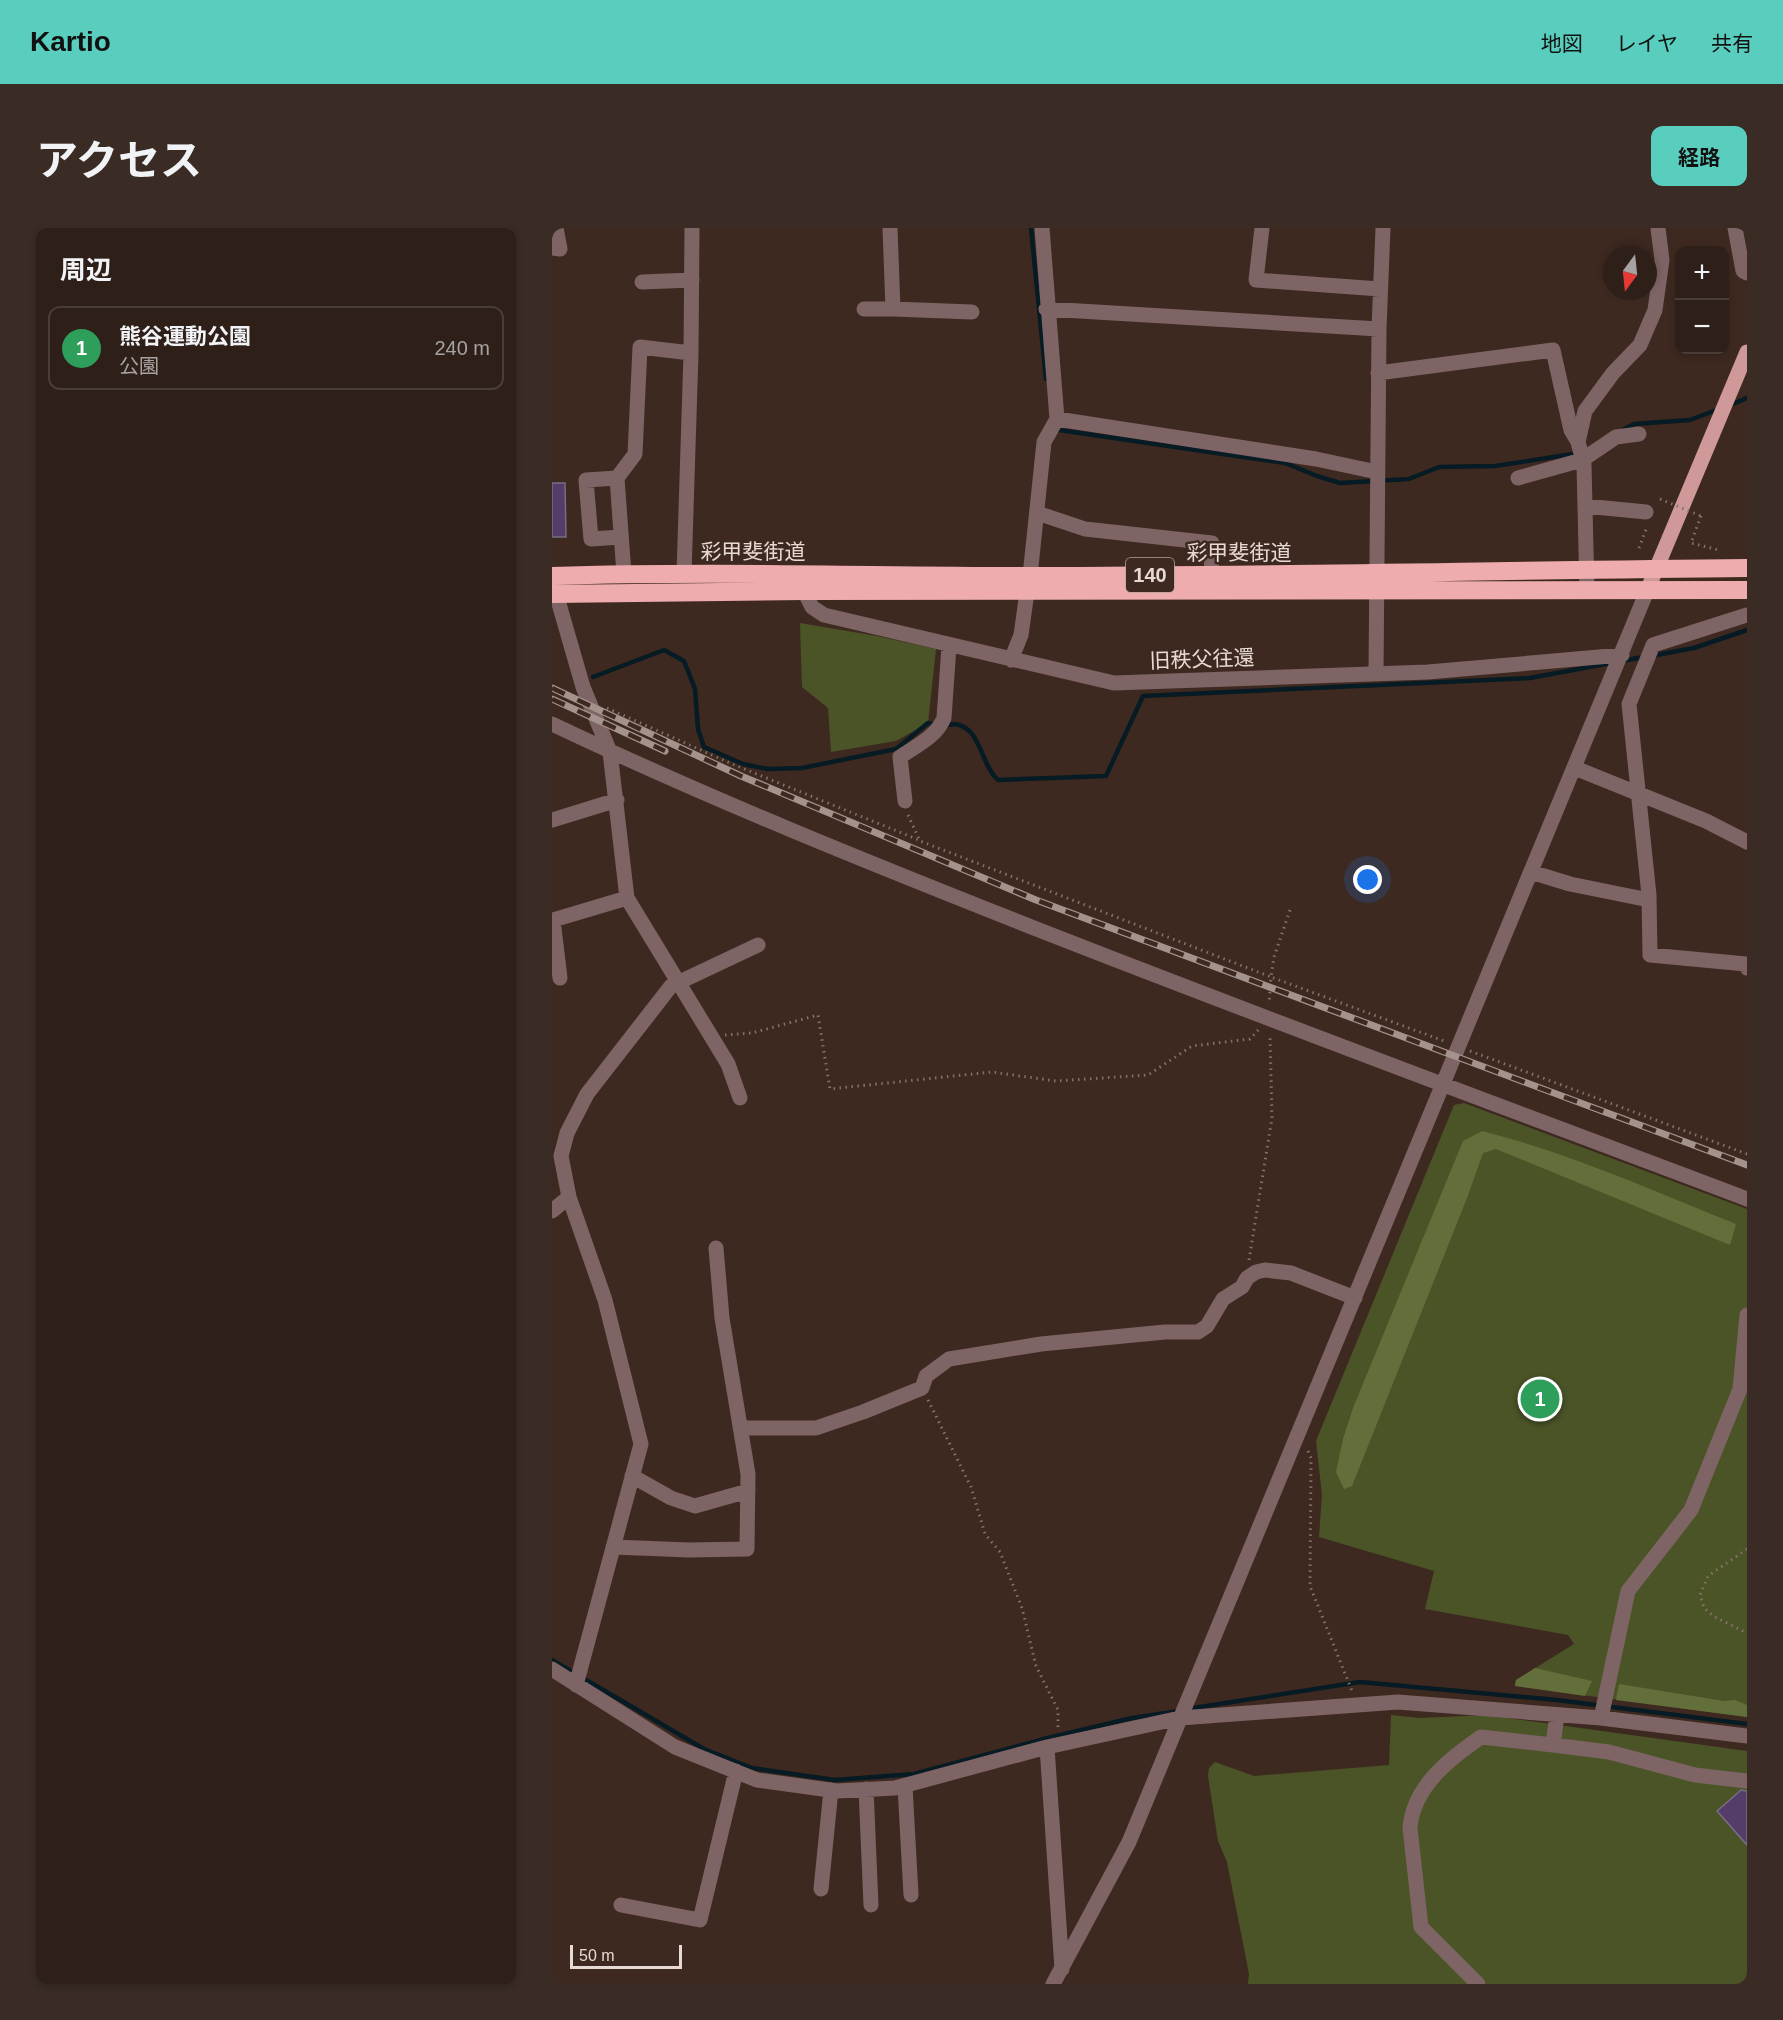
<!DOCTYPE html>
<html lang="ja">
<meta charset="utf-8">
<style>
body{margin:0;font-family:Helvetica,"Noto Sans JP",sans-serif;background:#3a2c25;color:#f1f3f6}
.controls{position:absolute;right:18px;top:18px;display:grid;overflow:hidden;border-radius:12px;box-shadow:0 3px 9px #0003}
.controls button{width:54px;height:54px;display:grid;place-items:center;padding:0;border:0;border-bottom:2px solid #493d37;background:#2e1f18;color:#f1f3f6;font:30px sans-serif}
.compass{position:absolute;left:1051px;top:18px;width:54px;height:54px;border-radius:50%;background:#2e1f18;box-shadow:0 3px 9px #0003;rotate:195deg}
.scale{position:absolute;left:18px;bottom:15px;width:112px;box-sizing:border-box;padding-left:6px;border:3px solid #e7d9d3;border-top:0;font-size:16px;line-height:21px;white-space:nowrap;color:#e7d9d3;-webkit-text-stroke:4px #3e2920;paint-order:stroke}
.you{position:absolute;left:816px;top:652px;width:21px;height:21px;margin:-15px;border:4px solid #fff;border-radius:50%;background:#1a73e8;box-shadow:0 0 0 9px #1a73e833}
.badge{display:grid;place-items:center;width:39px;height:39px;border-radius:50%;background:#59cebf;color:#fff;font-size:20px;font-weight:700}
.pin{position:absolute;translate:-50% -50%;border:3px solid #fff;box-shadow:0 2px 6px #0006}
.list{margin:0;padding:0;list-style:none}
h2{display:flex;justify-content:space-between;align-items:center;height:78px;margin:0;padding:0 24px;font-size:26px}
h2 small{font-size:20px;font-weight:400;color:#a7a2a2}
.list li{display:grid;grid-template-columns:39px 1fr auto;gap:18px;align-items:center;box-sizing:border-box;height:84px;margin:0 12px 12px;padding:0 12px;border:2px solid #493d37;border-radius:12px}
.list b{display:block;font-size:22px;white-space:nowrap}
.list p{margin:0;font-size:20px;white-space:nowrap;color:#a7a2a2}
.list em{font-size:20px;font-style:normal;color:#a7a2a2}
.map{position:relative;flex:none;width:1195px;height:1756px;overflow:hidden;border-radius:12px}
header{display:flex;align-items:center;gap:36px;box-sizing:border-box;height:84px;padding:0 30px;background:#59cebf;color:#111}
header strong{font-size:28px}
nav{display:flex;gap:33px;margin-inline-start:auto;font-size:21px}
.intro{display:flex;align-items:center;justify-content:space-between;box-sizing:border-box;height:144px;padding:0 36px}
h1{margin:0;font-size:42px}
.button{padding:15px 27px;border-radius:12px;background:#59cebf;color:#111;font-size:21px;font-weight:700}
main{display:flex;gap:36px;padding:0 36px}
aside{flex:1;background:#2e1f18;border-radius:12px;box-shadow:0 3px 9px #0003}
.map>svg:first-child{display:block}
.green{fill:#4a5427}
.forest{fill:#636f3a}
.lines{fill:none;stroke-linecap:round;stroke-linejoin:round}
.stream{stroke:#061b23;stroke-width:4.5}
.building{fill:#553d69;stroke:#786d83;stroke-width:1.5}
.path{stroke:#84726b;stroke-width:3;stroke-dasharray:1.5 4.5;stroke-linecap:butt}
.minor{stroke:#7f6465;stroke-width:15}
.major{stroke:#cf9899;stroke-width:15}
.highway{stroke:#eeacae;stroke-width:18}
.rail-casing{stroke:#a4938c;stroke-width:7}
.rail{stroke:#3e2920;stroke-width:4.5;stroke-dasharray:14;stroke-linecap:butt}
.path-bridge{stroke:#84726b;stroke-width:3;stroke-dasharray:1.5 4.5;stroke-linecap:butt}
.labels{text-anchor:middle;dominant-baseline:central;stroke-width:5;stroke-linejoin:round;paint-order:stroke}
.shield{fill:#3e2920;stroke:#b4a49d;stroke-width:1.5}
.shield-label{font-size:20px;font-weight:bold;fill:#e7d9d3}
.street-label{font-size:21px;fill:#e7d9d3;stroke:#3e2920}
</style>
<header>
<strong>Kartio</strong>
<nav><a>地図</a><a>レイヤ</a><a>共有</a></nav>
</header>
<div class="intro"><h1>アクセス</h1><a class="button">経路</a></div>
<main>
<aside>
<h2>周辺<small></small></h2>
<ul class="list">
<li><span class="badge" style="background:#2e9e5b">1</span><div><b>熊谷運動公園</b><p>公園</p></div><em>240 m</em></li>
</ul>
</aside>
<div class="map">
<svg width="1195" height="1756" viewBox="0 0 1195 1756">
<rect width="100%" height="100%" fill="#3e2920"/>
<path class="green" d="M248,395l77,13 59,13 -8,74 -32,18 -65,11 -3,-44 -26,-21z
M912,875l283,106v508l-232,-31 1,-6 58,-36 -6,-9 -143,-26 9,-38 -115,-34 3,-42 -6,-54 138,-336z
M839,1487l29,3 66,-3 261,36v233h-499l1,-10 -22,-112 -9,-21 -10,-65 1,-8 6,-6 39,14 135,-11z"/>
<path class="forest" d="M930,903c88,22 171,60 254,93l-6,21 -234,-96 -13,4 -16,45 -115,288 -8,3 -8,-17 7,-33 10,-31 110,-267z
M983,1440l57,13 -7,15 -70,-10 1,-6z
M1067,1456l105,17 11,-1 12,5v12l-131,-17z"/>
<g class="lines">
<path class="stream" d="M479,0l15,151
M1178,177l17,-7
M506,199l1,3 226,33 32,13 23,7 69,-4 30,-12 56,-1 78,-12 5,-2
M1071,202l11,-6 56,-4 29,-11
M1099,428l43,-8 53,-18
M1070,433l21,-4
M41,449l71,-27 20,11 11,28 3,40 6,18 39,17 25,5 34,-1 94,-19 32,-26 8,2
M392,498c5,-1 11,-3 15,-1 22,6 22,40 39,55l108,-4 37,-80 387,-18 81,-15
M0,1432l152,89 48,19 83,12 79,-6 138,-37 80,-19 47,-7
M635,1481l173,-27 197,18 190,24"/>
</g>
<path class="building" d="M0,255h13l1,54h-14z
M1189,1562l6,1v54l-30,-34z"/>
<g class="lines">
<path class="path" d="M1149,288l-10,27 28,7
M1087,320l8,-21
M55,480l125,56 187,76
M356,587l12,26 351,136 -2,27
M738,682l-16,47 -3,20 173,64
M173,807l27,-2 66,-18 12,74 162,-17 64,9 92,-6 44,-29 58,-7 9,-10
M918,823l277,103
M697,1032l23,-142 -2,-83
M376,1172l43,87 14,47 15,18 22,56 14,58 22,44v21
M756,1223l3,7 -1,128 42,105
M1195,1321l-39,27 -8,19 4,13 11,9 32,16"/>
<path class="minor" d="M338,0l3,81 79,3
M710,0l-6,52 124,9
M1183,0l8,43 4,2
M0,20l8,1 -4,-21
M90,54l50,-2
M312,81h29
M494,81l333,20
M826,145l175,-23 18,80 7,12 6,23 3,126
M505,191l259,40 61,13
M1026,214l7,-31 28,-38 27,-28 15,-35 7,-50 -4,-32
M65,250l-31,2 5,59 30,-2
M966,250l64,-18 34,-23 23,-3
M1033,278l61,6
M485,285l48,16 127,14 -1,42
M72,346l-7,-96 18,-24 5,-107 51,6
M132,346l7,-221 1,-125
M478,348l14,-134 13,-23 -15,-191
M1,355l30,104 27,65 17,146 101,166 12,34
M252,363l8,16 12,8 290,68 314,-11 194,-17
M1195,387l-94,30 -24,59 20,191 1,60 96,9 1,4
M459,432l10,-25 6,-43
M824,446l3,-345 4,-101
M0,496c158,75 320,140 482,204 237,93 475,181 713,271
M1023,540l131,53 41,21
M353,573l-5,-44c16,-11 37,-21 44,-39l5,-72
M0,592l65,-20
M979,644l39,12 79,16
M8,750l-7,-58 74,-22
M0,983l17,-14
M188,1200h76l47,-16 59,-24 4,-12 23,-17 92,-15 124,-12h33l9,-6 16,-27 19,-12 5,-9 9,-6 9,-2 26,3 64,25
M80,1248l39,22 24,8 53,-15
M61,1319l76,3 58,-1 1,-75 -26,-156 -6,-70
M0,1441l123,78 82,33 80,11 58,-3 152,-41 133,-29 218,-16 203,16 146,18
M24,1457l65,-241 -36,-144 -36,-103 -8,-41 6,-23 20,-39 84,-108 87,-41
M1049,1490l27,-127 63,-81 49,-121 7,-74
M1001,1517l56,7 86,23 52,6
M495,1519l15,222
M353,1558l6,109
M314,1561l5,116
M269,1661l10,-99
M69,1677l79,15 36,-149
M501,1756l76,-142 518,-1251
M926,1756l-57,-57 -11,-99c3,-41 39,-69 71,-91l72,8 4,-30"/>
<path class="major" d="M1095,363l100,-239"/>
<path class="highway" d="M0,348c160,-5 320,0 480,0 239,0 477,-6 715,-8
M0,366l252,-3 943,-1"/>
<g class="rail-casing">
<path id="rail" d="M0,460l189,88 295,124 711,265
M0,471l113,52"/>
</g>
<use href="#rail" class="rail"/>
<path class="path-bridge" d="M1108,271l41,17"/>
</g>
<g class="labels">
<rect class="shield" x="574" y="330" width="48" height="34" rx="4.5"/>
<g class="shield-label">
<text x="598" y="347">140</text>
</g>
<g class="street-label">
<text x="201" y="323">彩甲斐街道</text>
<text x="687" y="324">彩甲斐街道</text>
<text transform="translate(650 431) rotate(-2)">旧秩父往還</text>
</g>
</g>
</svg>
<div class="controls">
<button>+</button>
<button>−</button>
</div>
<svg class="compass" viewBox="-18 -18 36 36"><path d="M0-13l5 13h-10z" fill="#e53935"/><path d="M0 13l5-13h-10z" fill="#a7a2a2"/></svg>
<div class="scale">50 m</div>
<div class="you"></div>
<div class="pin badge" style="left:988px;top:1171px;background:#2e9e5b">1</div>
</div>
</main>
